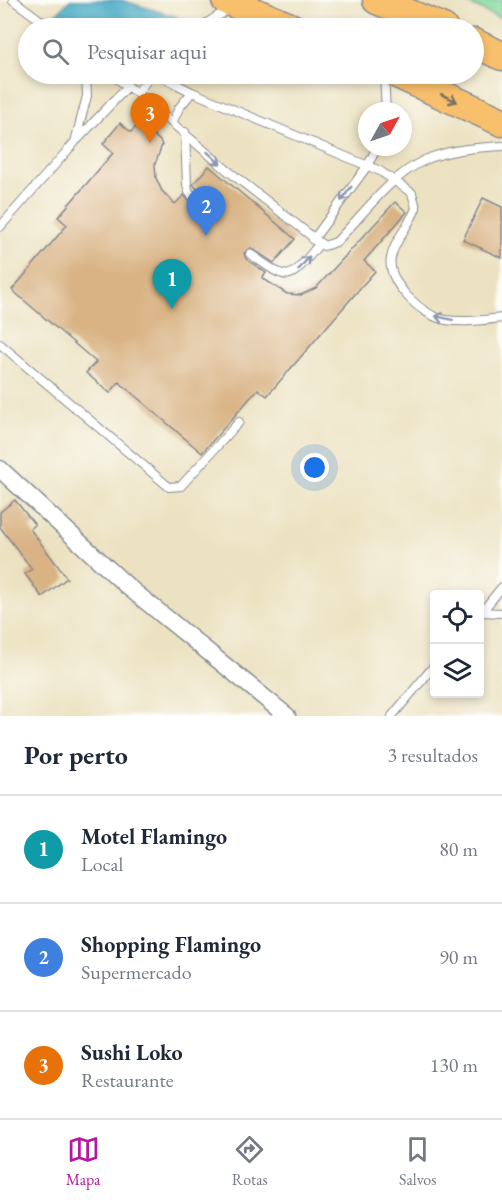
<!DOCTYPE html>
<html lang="pt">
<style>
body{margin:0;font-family:"EB Garamond",serif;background:#f2f2f3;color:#1f2937}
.controls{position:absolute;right:18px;bottom:18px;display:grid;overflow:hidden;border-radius:6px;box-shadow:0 3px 9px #0003}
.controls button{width:54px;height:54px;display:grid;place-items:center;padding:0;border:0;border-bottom:2px solid #e0e1e3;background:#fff;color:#1f2937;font:30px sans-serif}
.compass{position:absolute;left:358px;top:102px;width:54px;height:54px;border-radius:50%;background:#fff;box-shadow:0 3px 9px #0003;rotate:50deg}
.you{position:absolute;left:315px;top:468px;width:21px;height:21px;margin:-15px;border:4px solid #fff;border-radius:50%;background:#1a73e8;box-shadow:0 0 0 9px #1a73e833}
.badge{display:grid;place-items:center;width:39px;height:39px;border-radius:50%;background:#b5179e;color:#fff;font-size:20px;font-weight:700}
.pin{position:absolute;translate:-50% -50px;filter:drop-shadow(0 2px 3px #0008)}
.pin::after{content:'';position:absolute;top:32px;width:21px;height:18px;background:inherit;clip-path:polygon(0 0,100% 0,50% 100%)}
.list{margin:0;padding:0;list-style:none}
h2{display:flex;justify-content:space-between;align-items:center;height:78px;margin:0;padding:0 24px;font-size:26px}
h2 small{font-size:20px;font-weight:400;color:#747a83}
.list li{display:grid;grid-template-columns:39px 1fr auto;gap:18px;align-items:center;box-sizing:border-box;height:108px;padding:0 24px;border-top:2px solid #e0e1e3}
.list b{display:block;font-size:22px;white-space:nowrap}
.list p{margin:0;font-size:20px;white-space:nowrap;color:#747a83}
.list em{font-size:20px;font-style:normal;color:#747a83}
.icon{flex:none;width:33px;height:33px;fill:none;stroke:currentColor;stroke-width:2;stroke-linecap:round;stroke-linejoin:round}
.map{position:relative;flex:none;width:502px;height:716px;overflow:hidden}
.search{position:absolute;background:#fff;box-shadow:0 3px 9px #0003;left:18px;right:18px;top:18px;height:66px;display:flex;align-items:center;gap:15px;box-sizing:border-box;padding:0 21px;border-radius:33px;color:#747a83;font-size:22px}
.sheet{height:402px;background:#fff}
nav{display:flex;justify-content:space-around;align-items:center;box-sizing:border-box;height:84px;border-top:2px solid #e0e1e3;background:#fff;font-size:16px;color:#747a83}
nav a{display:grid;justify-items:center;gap:3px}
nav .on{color:#b5179e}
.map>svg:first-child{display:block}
.green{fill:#88dda0;stroke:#52867f;stroke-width:1.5}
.water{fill:#43a9c3;stroke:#2f6c90;stroke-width:1.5}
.building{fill:#d9b384}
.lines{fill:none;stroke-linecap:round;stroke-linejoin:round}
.lane-casing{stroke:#848890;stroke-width:10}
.street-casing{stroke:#848890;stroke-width:19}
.highway-casing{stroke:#848890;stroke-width:31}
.lane{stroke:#fff;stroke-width:8}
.street{stroke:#fff;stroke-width:16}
.highway{stroke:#f8bf6c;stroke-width:28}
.oneway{stroke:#7e7064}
.oneway2{stroke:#8d97ae}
</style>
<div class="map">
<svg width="502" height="716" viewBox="0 0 502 716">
<rect width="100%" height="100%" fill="#fdfcf7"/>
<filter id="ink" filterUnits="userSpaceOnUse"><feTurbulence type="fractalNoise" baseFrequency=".0167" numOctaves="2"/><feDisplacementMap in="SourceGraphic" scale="12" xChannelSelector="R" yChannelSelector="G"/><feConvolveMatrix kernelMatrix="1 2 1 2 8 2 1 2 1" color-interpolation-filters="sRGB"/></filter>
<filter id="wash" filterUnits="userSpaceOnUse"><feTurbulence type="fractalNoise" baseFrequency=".008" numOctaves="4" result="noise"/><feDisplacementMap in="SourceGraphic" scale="24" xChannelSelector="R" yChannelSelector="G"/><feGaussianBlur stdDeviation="1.35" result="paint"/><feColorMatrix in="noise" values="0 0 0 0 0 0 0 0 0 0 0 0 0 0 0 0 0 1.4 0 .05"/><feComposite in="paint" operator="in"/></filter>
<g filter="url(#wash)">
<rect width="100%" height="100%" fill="#ece2c1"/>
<path class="green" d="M460,0h42v19z"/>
<path class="water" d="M70,0h51l56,17 -9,11h-87l-25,-14z"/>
<g id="blocks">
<path class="building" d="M120,123l11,9 9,-9 20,18 2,4 -7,19 1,14 6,13 13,13 9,-9 19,22 9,-1v-8l-19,-24 16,-18 86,73 -21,24 -23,-15 -7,5 2,6 20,14 -4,5 25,16 14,1 15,-7 79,-86 12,10 -43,49 11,10 -108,125 -9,-7 -56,64 -83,-71 -9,11 -24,-20 10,-11 -84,-72 55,-65 -9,-8 55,-64 -10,-9z
M483,198l19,9v51l-39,-18z
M15,500l20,25 -5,4 37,49 -25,19 -17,-23 7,-5 -32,-42v-15z"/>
</g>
</g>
<g filter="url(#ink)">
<use href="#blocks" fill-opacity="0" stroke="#848890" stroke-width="1.5"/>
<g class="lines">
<g class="lane-casing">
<path id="lane" d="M13,0l38,28
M199,28l30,-19
M111,74l26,19 15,-19
M156,74l36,18 188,79 32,22 4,15c-6,17 -22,32 -25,50 -5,24 32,59 55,62 18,3 38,0 56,-2
M384,74l2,37
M137,93l90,77 97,76 12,-4c27,-27 54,-66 89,-82 24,-11 51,-12 77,-14
M173,121l6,-13 13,-16
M185,132l2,53 2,7 18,20
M78,139l50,-53
M0,227l75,-85 12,-46 -1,-22
M313,240l55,-75 9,-18
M250,254c42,29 37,29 70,-11
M0,344l169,143 12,-1 58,-64
M481,612l21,1
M480,614l22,-27
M392,716l42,-50"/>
</g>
<g class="street-casing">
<path id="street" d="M0,469l127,117 160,130"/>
</g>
<g class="highway-casing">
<path id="highway" d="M226,0l66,28
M377,0l66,28
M474,43l28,13
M397,74l105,48"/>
</g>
<use href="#lane" class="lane"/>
<use href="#street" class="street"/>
<use href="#highway" class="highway"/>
</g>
<defs><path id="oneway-shaft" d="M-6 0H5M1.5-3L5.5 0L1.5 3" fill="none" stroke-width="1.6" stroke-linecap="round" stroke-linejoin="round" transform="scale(1.5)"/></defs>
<use class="oneway" href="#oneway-shaft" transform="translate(449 98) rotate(25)"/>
<g class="oneway2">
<use href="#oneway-shaft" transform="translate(214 158) rotate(42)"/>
<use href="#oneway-shaft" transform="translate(346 194) rotate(126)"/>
<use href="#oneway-shaft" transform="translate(304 263) rotate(-51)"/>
<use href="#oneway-shaft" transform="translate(444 318) rotate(-168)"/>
</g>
</g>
</svg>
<div class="controls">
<button><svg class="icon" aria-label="locate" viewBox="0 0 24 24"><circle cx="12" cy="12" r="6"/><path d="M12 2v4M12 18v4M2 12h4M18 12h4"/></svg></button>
<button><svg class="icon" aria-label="layers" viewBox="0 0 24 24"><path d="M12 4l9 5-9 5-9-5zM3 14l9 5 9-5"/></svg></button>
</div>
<svg class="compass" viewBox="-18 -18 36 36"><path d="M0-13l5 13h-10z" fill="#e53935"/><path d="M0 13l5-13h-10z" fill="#747a83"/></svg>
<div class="you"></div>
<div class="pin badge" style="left:172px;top:309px;background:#0f9aa8">1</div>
<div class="pin badge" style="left:206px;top:236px;background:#3f7fe0">2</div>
<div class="pin badge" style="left:150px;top:143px;background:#e8710a">3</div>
<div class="search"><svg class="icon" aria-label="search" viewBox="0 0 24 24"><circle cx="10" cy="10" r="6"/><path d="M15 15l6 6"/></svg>Pesquisar aqui</div>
</div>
<section class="sheet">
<h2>Por perto<small>3 resultados</small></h2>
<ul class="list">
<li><span class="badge" style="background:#0f9aa8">1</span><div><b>Motel Flamingo</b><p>Local</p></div><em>80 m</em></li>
<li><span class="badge" style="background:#3f7fe0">2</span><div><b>Shopping Flamingo</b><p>Supermercado</p></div><em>90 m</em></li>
<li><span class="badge" style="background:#e8710a">3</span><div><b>Sushi Loko</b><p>Restaurante</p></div><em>130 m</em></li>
</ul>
</section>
<nav>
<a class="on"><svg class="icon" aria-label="map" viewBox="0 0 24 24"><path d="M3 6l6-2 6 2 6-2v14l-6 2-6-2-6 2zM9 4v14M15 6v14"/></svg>Mapa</a>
<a><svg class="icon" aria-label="directions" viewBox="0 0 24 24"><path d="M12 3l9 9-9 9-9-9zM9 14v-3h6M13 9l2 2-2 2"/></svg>Rotas</a>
<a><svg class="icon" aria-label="saved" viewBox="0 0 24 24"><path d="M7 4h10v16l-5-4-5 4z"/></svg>Salvos</a>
</nav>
